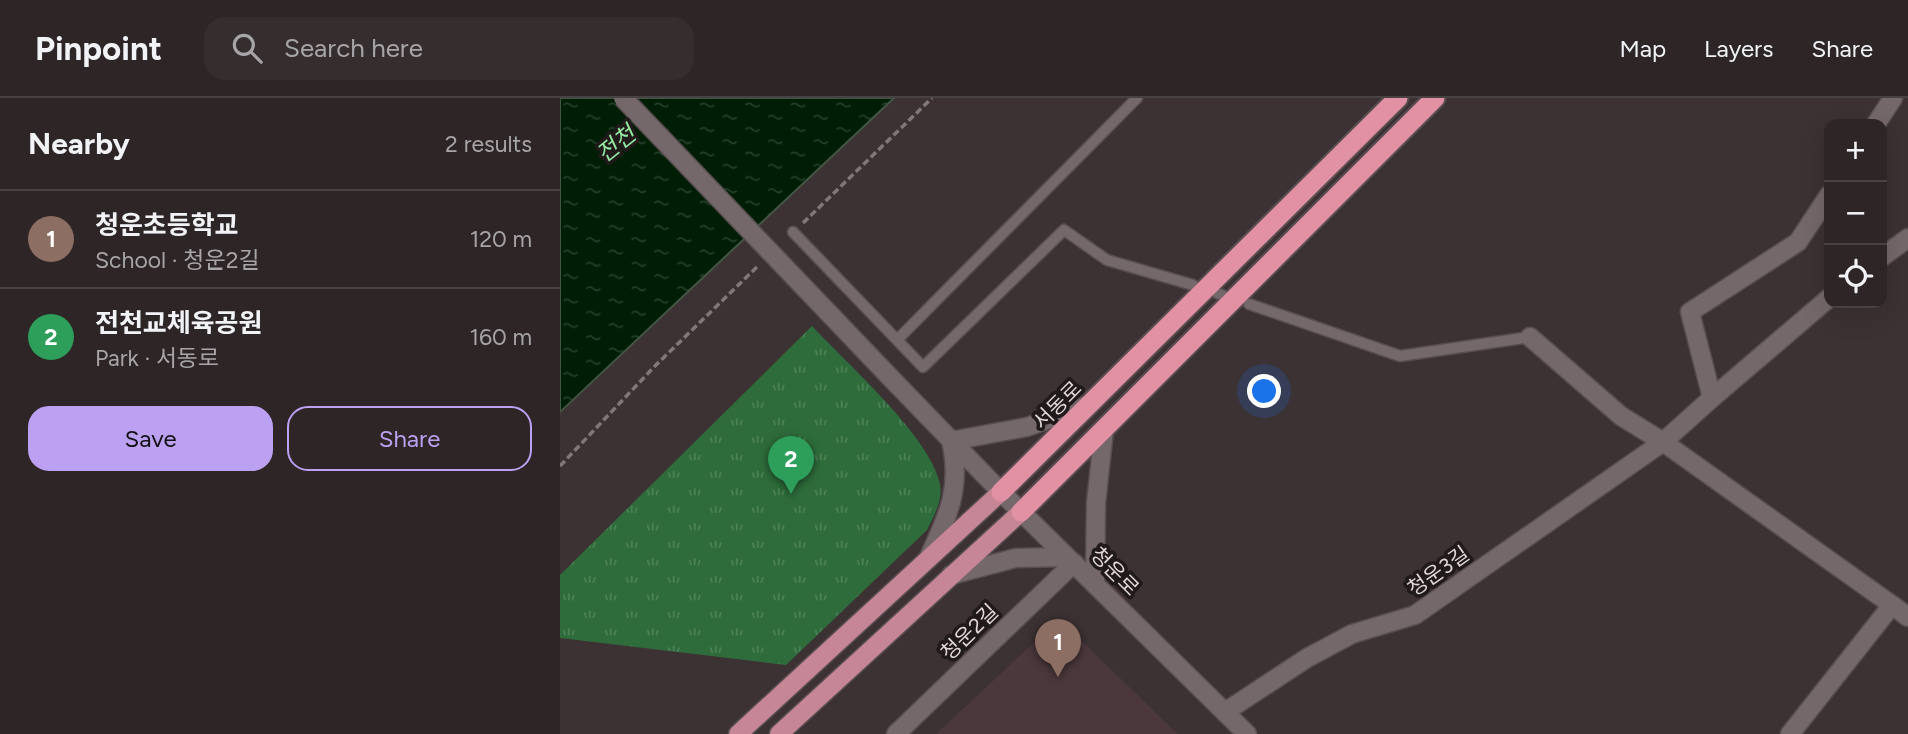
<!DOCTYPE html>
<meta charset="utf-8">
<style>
body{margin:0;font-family:Figtree,"Noto Sans KR",sans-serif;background:#352d2e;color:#f1f3f6}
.controls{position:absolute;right:21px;top:21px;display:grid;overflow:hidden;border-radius:14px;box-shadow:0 7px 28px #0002}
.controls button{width:63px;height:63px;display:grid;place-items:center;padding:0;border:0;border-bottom:2px solid #484243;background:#2d2526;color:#f1f3f6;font:35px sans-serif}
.you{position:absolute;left:705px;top:294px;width:24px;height:24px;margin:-18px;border:5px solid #fff;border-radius:50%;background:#1a73e8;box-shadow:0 0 0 10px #1a73e833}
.badge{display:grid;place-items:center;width:46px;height:46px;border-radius:50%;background:#bca0f2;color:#fff;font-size:23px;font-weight:700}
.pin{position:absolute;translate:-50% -58px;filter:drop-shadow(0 2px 4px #0008)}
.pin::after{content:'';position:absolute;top:37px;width:24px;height:21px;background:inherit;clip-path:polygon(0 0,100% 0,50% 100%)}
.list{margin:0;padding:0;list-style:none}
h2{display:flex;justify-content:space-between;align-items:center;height:91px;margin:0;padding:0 28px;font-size:30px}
h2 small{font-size:23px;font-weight:400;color:#a7a5a7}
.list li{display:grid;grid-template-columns:46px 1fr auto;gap:21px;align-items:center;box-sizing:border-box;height:98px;padding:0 28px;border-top:2px solid #484243}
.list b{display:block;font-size:26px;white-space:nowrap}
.list p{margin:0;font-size:23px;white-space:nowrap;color:#a7a5a7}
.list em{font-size:23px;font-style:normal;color:#a7a5a7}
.actions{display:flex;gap:14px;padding:21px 28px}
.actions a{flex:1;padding:16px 0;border:2px solid #bca0f2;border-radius:21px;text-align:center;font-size:24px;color:#bca0f2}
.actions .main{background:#bca0f2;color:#111}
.icon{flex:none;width:38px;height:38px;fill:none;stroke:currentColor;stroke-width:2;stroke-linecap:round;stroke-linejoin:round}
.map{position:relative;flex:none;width:1348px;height:636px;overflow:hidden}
header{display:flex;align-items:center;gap:42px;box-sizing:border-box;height:98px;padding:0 35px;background:#2d2526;border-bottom:2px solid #484243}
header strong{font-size:33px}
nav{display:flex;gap:38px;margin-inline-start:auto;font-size:24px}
.search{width:490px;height:63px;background:#352d2e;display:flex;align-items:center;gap:18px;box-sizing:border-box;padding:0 24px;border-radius:21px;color:#a7a5a7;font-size:26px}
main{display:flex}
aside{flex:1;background:#2d2526}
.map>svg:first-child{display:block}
.built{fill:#4b383c}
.grass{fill:url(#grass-tufts)}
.water{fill:url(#water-ripples);stroke:#435644;stroke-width:2}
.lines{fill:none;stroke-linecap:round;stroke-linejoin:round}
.service-casing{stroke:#584d50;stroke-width:13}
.minor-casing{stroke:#584d50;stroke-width:21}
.tertiary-casing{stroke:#584d50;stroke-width:21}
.primary-casing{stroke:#584d50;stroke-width:21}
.trunk-casing{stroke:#584d50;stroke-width:23}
.path{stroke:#817779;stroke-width:3.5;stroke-dasharray:7 3.5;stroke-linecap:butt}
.service{stroke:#75686a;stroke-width:10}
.minor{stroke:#75686a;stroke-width:18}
.tertiary{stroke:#75686a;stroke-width:18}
.primary{stroke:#c78695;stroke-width:18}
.trunk{stroke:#e290a3;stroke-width:19}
.tertiary-bridge-casing{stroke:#584d50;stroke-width:21;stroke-linecap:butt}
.tertiary-bridge{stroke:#75686a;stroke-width:18}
.labels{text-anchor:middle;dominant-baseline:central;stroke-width:7;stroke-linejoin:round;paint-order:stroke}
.street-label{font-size:21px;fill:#dfd7d8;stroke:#201a1b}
.water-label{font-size:23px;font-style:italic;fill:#94eba1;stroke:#201a1b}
</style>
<header>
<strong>Pinpoint</strong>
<div class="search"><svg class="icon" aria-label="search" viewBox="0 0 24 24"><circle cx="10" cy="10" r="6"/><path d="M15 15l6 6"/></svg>Search here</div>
<nav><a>Map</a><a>Layers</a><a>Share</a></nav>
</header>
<main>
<aside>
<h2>Nearby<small>2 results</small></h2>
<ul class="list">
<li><span class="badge" style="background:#8d6e63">1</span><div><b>청운초등학교</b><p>School · 청운2길</p></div><em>120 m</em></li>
<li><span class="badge" style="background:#2e9e5b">2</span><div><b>전천교체육공원</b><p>Park · 서동로</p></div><em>160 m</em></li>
</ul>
<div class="actions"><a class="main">Save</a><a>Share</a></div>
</aside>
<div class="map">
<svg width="1348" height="636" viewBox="0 0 1348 636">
<defs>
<pattern id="grass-tufts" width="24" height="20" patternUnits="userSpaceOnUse" patternTransform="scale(1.75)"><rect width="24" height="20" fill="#2e6d3b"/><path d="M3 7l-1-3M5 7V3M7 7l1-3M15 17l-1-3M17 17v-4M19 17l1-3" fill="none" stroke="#4c8157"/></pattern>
<pattern id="water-ripples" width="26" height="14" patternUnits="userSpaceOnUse" patternTransform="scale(1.75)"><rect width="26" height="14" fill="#001e05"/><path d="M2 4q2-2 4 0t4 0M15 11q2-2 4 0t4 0" fill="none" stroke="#253e29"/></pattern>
</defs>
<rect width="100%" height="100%" fill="#3c3133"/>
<path class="built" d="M499,521l119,115h-242z"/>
<path class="grass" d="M252,228c35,38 118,110 128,158 3,16 -6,32 -13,46l-141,135 -226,-27v-63z"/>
<path class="water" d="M0,0h334l-334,314z"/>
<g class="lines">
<g class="service-casing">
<path id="service" d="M233,134l130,135 141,-137 43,30 86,25
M657,195l7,3
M689,206l151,52 130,-19
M337,242l240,-242"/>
</g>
<g class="minor-casing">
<path id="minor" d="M1316,26l17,-26
M1322,159l26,-19
M1152,300l117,-100
M1332,507l16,12
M665,614l82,-54 45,-24 63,-19 248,-173 -42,-26 -91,-79
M336,636l178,-171
M1230,636l102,-129 -229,-163 49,-44 -22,-86 108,-70 31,-47"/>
</g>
<g class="tertiary-casing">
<path id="tertiary" d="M326,275l115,119 246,242
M368,461c20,-43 34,-71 23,-118l76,-14 58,-21
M391,477l65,-17 51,-1
M535,486l1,-81 8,-73"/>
</g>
<g class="primary-casing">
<path id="primary" d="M178,636l263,-242
M219,636l242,-222"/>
</g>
<g class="trunk-casing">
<path id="trunk" d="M441,394l397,-394
M461,414l414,-414"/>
</g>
<path class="path" d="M243,125l129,-125
M0,368l95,-100 104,-101"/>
<use href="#service" class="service"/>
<use href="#minor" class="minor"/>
<use href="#tertiary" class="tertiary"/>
<use href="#primary" class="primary"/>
<use href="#trunk" class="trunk"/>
<g class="tertiary-bridge-casing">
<path id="tertiary-bridge" d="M63,0l263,275"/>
</g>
<use href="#tertiary-bridge" class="tertiary-bridge"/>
</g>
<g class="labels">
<g class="street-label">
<text transform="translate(497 307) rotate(-45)">서동로</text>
<text transform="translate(555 473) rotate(45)">청운로</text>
<text transform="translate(878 473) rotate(-35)">청운3길</text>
<text transform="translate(409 534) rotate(-44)">청운2길</text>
</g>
<g class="water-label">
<text transform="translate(56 46) rotate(-39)">전천</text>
</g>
</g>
</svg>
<div class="controls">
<button>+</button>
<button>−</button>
<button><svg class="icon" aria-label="locate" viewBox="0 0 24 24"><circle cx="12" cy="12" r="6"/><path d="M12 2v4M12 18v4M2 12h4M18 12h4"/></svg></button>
</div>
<div class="you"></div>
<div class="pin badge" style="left:498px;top:579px;background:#8d6e63">1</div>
<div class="pin badge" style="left:231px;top:396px;background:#2e9e5b">2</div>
</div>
</main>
